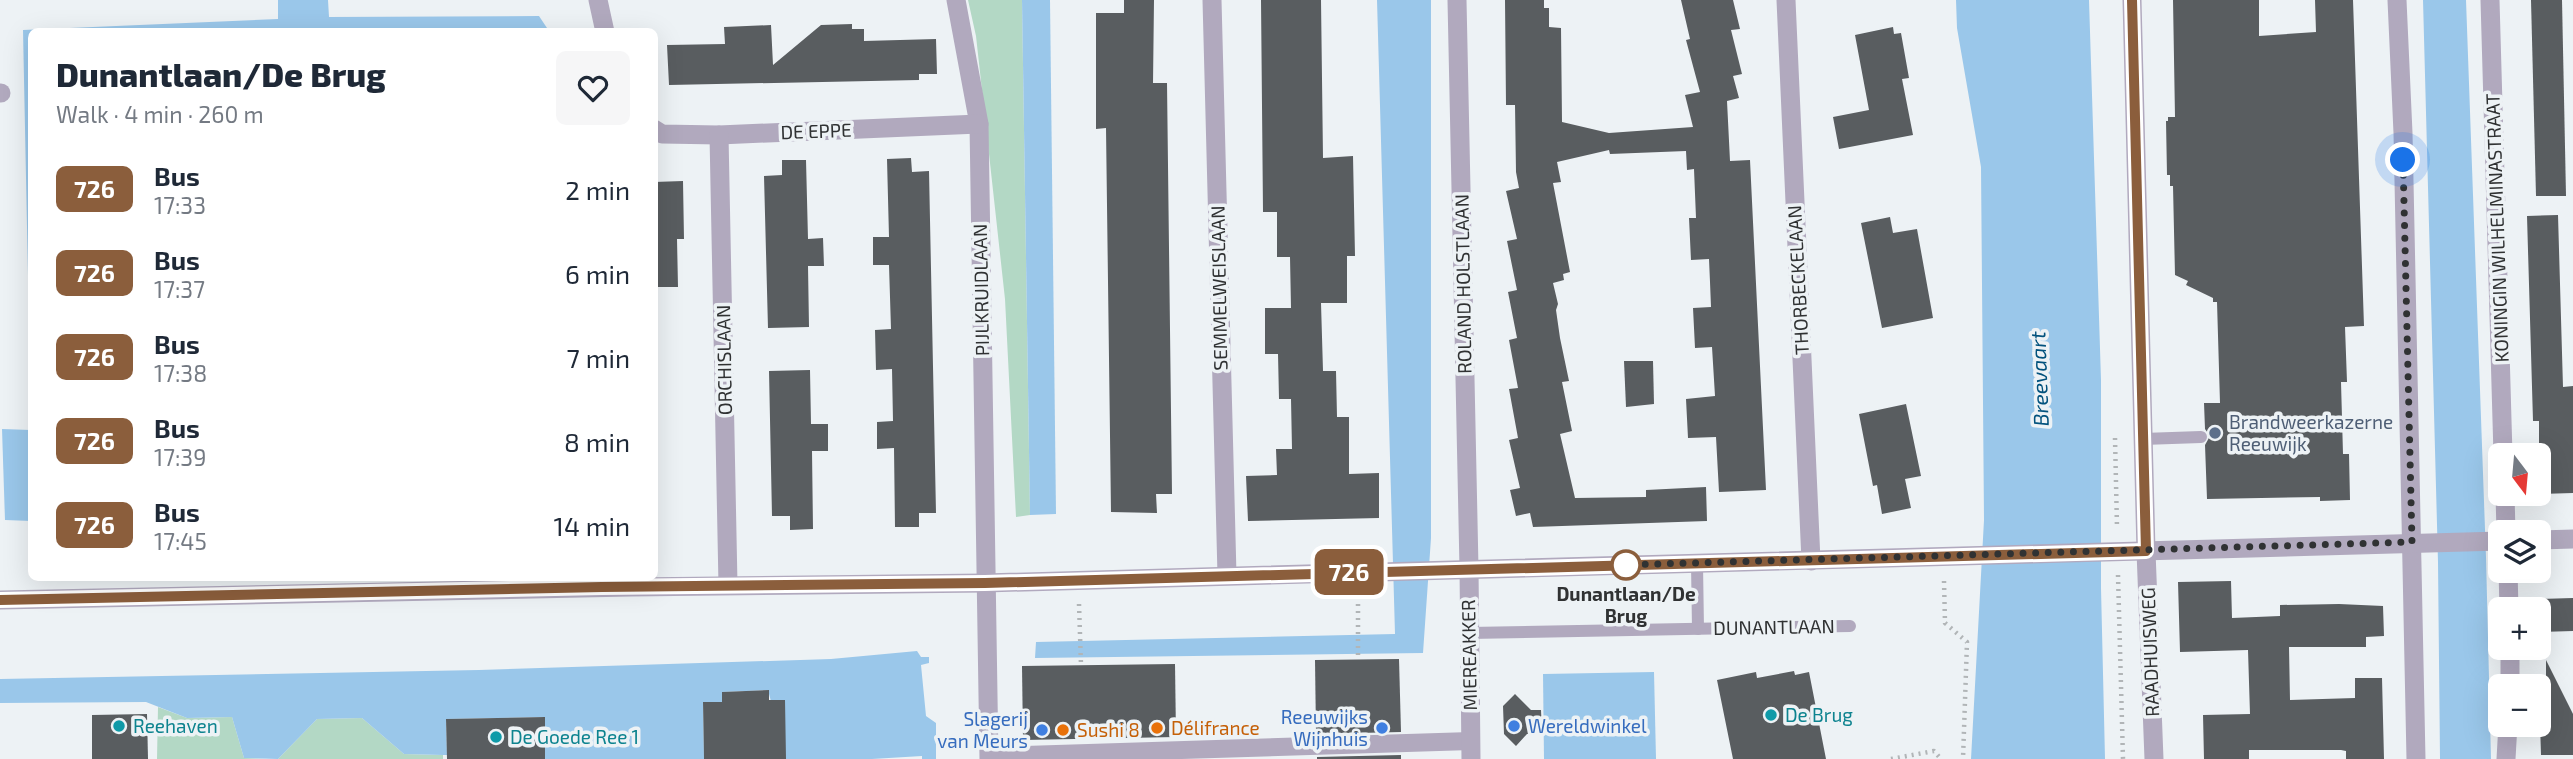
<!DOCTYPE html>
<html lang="en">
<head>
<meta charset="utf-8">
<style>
	body { margin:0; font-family:"Exo 2",sans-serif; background:#f6f6f7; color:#1f2937; height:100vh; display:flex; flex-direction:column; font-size:26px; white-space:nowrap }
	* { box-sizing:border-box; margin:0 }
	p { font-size:23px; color:#747a83 }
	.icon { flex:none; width:38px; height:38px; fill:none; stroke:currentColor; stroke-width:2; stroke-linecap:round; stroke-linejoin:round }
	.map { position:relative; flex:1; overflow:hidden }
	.side { position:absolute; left:28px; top:28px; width:630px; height:553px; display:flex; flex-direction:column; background:#fff; border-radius:10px; box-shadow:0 7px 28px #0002 }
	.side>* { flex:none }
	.badge { padding:0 14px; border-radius:10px; font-size:24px; line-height:46px }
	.needle { width:46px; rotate:164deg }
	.fabs { position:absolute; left:2488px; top:443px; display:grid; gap:14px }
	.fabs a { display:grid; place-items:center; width:63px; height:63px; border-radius:10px; background:#fff; box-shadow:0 7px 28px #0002; font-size:35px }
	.you { position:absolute; width:35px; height:35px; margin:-18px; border:5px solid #fff; border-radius:50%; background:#1a73e8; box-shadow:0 0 0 10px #1a73e833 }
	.map>.badge { position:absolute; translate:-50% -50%; box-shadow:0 0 0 4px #fff }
	.round { display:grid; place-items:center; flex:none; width:74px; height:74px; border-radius:10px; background:#f6f6f7 }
	.headline { display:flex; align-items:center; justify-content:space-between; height:119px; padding:0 28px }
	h1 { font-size:33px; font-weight:800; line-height:52px }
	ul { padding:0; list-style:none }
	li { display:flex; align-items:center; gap:21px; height:84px; padding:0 28px }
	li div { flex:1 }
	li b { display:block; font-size:26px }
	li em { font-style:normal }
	li .badge { min-width:77px; font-weight:700; text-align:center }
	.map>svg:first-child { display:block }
</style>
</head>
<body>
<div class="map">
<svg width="2573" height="759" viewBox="0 0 2573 759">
	<rect width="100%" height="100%" fill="#edf2f5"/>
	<g fill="#b3d8c5">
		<polygon points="968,0 1022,0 1030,515 1016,517 1005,299 976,36"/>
		<polygon points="158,707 187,718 232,717 244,758 266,759 157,759"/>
		<polygon points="362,718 404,754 443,755 443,759 278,759 317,719"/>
	</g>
	<g fill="#9ac7ea">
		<polygon points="278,0 328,0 329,17 539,16 549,31 32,32 31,423 23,30 278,19"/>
		<polygon points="1022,0 1050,0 1056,514 1030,515"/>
		<polygon points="1377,0 1431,0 1431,538 1423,653 1035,658 1036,642 1395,634"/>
		<polygon points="1956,0 2089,0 2101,380 2101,588 2105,759 1971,759 1984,520 1981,167 1957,28"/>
		<polygon points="2423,0 2466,0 2486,557 2491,759 2440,759 2438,562"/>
		<polygon points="2,429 31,430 31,521 5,520"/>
		<polygon points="917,651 921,657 929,657 929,663 921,665 926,716 936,723 936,759 922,759 922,756 872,759 786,759 768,690 722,692 722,702 703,702 704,759 545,759 544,717 446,719 447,755 443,755 404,754 362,718 317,719 278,759 244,758 232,717 187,718 146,702 0,703 0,679 479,670 831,659"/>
		<polygon points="1654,672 1656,759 1544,759 1543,674"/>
	</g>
	<g fill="#595d60">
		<polygon points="1124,0 1154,0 1153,83 1167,83 1172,494 1156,494 1157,513 1111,512 1106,128 1096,129 1096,13 1124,13"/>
		<polygon points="1261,0 1321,0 1323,158 1353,156 1355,256 1347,256 1347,303 1321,303 1323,371 1336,371 1337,417 1349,417 1349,474 1379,473 1379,518 1248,521 1246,476 1277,475 1276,449 1292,449 1291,399 1279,399 1278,354 1265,354 1265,308 1291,308 1290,257 1277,257 1277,212 1263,212"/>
		<polygon points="1505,0 1544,0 1544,8 1549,8 1549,27 1561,28 1562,122 1609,133 1693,127 1685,95 1700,92 1686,40 1690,39 1681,0 1733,0 1740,29 1731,30 1742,74 1733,76 1739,98 1727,101 1730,161 1750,160 1766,490 1719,492 1716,437 1688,438 1686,399 1715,396 1712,347 1695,348 1693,308 1711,307 1710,282 1709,259 1691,260 1689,218 1696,218 1694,169 1687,170 1686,151 1610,154 1609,150 1557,162 1561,182 1553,183 1570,272 1563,274 1564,280 1553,283 1558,304 1556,310 1560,338 1569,381 1562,382 1572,431 1560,434 1575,498 1646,497 1646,490 1706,487 1707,521 1533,527 1530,513 1516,516 1510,490 1520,488 1509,440 1518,438 1509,389 1518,388 1509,340 1517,338 1508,292 1517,290 1507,241 1517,239 1506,191 1519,188 1516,172 1515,105 1506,105"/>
		<polygon points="2173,0 2259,0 2259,36 2316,32 2315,0 2353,0 2364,326 2345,327 2347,382 2341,382 2343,454 2349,454 2350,500 2320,501 2320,497 2207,499 2205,445 2210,436 2205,429 2204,403 2220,403 2217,302 2213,302 2213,298 2186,285 2188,281 2175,275 2173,186 2170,186 2170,175 2167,175 2166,121 2168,121 2168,117 2175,117"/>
		<polygon points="2531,0 2562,0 2566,196 2536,196"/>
		<polygon points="852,24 852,29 864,29 864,41 936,39 937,74 919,74 919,80 669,85 667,45 725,44 724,27 771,25 773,65 821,25"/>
		<polygon points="1893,27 1894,34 1901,33 1909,78 1902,79 1913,135 1839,149 1833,117 1869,110 1855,35"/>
		<polygon points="911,158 912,172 929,171 936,513 919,513 919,527 895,527 894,448 877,449 877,422 893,421 892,369 876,370 875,330 891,329 889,265 873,265 873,237 889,237 887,159"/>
		<polygon points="782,160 806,160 808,239 823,238 824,266 808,266 809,327 768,328 764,176 782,175"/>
		<polygon points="683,181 684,239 677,239 678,287 654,287 654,182"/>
		<polygon points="2558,215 2563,387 2573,386 2573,493 2539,494 2539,421 2533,421 2527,216"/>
		<polygon points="1890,217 1893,233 1917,229 1933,318 1882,328 1861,223"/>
		<polygon points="1624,361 1653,361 1654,404 1626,407"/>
		<polygon points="810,370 811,424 828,424 828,451 812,451 813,529 790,530 790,516 772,516 769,371"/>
		<polygon points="1906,404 1921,476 1905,479 1911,508 1882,514 1877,485 1873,486 1859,414"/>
		<polygon points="2231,581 2232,618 2280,616 2280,605 2339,604 2383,606 2384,636 2366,637 2366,647 2289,647 2290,700 2355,698 2355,678 2382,678 2384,759 2346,759 2346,751 2341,750 2249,750 2249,759 2204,759 2203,715 2250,714 2248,650 2180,652 2178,582"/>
		<polygon points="2573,598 2573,631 2539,632 2539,599"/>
		<polygon points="1399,659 1401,732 1316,734 1315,660"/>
		<polygon points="2546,660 2573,714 2573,755 2541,755 2540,723 2546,722"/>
		<polygon points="1175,664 1176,737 1023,740 1022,666"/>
		<polygon points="1794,671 1795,675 1809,672 1826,759 1733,759 1717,680 1756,672 1757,678"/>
		<polygon points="769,690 769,700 785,700 786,759 704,759 703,702 722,702 722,692"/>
		<polygon points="1515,694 1531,710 1541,710 1542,733 1527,734 1516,746 1504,734 1503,706"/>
		<polygon points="147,714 148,759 92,759 92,715"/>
		<polygon points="545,717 545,759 447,759 446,719"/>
		<polygon points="1401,755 1401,759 1317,759 1317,757"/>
	</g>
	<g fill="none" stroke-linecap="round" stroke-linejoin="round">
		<g stroke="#b1b5b7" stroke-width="4.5" stroke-dasharray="2 5" stroke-linecap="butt">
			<polyline points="2115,438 2117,527"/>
			<polyline points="2118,575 2123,759"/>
			<polyline points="1944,581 1945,623 1967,642 1963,759"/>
			<polyline points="1358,597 1358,660"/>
			<polyline points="1079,604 1081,665"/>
			<polyline points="1891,759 1934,751 1941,759"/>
		</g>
		<g stroke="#b1a9be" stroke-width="12">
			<polyline points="2143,439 2201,437"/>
			<polyline points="1697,564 1698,629"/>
			<polyline points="1469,633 1850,626"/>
		</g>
		<polyline stroke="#b1a9be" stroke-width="18" points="989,756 1471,741"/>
		<g stroke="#b1a9be" stroke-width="19">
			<polyline points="598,0 605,32"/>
			<polyline points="956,0 979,124 989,759"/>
			<polyline points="1212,0 1227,575"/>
			<polyline points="1786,0 1811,561"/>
			<polyline points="2397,0 2403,133 2416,759"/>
			<polyline points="2490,0 2503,455"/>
			<polyline points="0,93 1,93"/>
			<polyline points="654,129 662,134 719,135 979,124"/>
			<polyline points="719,135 728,585"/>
			<polyline points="2505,494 2506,532"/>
			<polyline points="1469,568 1471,759"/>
			<polyline points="2508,570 2509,609"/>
			<polyline points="2510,686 2510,648"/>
			<polyline points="2506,759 2508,724"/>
		</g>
		<g stroke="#b1a9be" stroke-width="19">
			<polyline points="1457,0 1469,568"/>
			<polyline points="2132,0 2146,551 2154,759"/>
			<polyline points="2539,540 2573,539"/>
			<polyline points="0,600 630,587 985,583 2501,541"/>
		</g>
	</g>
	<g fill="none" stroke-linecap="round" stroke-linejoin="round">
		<defs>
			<polyline id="line" points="0,600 602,587 985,583 2146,551 2132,0"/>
		</defs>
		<use href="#line" stroke="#fff" stroke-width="16"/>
		<use href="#line" stroke="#8b5e3c" stroke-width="10"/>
		<polyline stroke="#303233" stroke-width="7" stroke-dasharray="0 12.6" points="1626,565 1623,565 2412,542 2403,160"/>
	</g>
	<circle fill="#5c6f8a" stroke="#edf2f5" stroke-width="2.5" cx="2215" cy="433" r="7"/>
	<circle fill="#fff" stroke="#8b5e3c" stroke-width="3.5" cx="1626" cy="565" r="14"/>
	<g fill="#0f9aa8" stroke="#edf2f5" stroke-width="2.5">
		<circle cx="1771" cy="715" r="7"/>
		<circle cx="119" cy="726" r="7"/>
		<circle cx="496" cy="737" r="7"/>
	</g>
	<g fill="#3f7fe0" stroke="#edf2f5" stroke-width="2.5">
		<circle cx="1514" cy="726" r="7"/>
		<circle cx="1382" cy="728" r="7"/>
		<circle cx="1042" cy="730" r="7"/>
	</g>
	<g fill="#e8710a" stroke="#edf2f5" stroke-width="2.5">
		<circle cx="1157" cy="728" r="7"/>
		<circle cx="1063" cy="730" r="7"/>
	</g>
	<g text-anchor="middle" stroke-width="7" stroke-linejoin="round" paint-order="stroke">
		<g font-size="19" fill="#303233" stroke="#edf2f5">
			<text transform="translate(816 131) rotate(-2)" y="7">DE EPPE</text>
			<text transform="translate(2497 228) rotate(-92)" y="7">KONINGIN WILHELMINASTRAAT</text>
			<text transform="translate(1798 280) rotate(-93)" y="7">THORBECKELAAN</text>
			<text transform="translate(1463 284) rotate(-91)" y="7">ROLAND HOLSTLAAN</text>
			<text transform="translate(1219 288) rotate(-91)" y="7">SEMMELWEISLAAN</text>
			<text transform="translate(981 290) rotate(-91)" y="7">PIJLKRUIDLAAN</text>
			<text transform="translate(724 360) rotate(-91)" y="7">ORCHISLAAN</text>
			<text transform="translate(1774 627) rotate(-1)" y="7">DUNANTLAAN</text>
			<text transform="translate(2150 652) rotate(-92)" y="7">RAADHUISWEG</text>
			<text transform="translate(1469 655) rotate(-91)" y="7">MIEREAKKER</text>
		</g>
		<g font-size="19" fill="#4e5e75" stroke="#edf2f5" text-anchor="start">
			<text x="2229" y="429">Brandweerkazerne<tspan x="2229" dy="22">Reeuwijk</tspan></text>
		</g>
		<g font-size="19" font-weight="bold" fill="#303233" stroke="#edf2f5">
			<text x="1626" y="601">Dunantlaan/De<tspan x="1626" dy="22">Brug</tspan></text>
		</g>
		<g font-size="19" fill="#0d838f" stroke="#edf2f5" text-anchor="start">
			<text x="1785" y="722">De Brug</text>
			<text x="133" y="733">Reehaven</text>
			<text x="510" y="744">De Goede Ree 1</text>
		</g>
		<g font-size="19" fill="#366cbe" stroke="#edf2f5" text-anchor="end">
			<text x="1368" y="724">Reeuwijks<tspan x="1368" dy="22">Wijnhuis</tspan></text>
			<text x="1028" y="726">Slagerij<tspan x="1028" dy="22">van Meurs</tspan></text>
			<text x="1528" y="733" text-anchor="start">Wereldwinkel</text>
		</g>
		<g font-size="19" fill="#c56008" stroke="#edf2f5" text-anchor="start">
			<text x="1171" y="735">Délifrance</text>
			<text x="1077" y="737">Sushi 8</text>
		</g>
		<g font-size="21" font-style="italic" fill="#02527d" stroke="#edf2f5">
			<text transform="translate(2040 379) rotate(-92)" y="7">Breevaart</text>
		</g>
	</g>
</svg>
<div class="fabs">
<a><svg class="needle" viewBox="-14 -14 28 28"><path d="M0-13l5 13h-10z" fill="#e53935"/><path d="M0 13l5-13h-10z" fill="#747a83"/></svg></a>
<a><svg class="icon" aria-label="layers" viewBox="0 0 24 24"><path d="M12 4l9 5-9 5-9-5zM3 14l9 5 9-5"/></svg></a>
<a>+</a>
<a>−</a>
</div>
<div class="you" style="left:2403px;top:160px"></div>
<b class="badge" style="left:1349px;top:572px;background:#8b5e3c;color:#fff">726</b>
<section class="side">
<div class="headline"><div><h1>Dunantlaan/De Brug</h1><p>Walk · 4 min · 260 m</p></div><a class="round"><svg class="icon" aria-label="heart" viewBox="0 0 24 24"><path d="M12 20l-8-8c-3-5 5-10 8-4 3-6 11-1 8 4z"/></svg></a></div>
<ul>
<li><span class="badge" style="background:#8b5e3c;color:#fff">726</span><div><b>Bus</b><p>17:33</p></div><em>2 min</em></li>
<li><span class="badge" style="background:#8b5e3c;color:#fff">726</span><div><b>Bus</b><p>17:37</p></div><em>6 min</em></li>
<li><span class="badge" style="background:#8b5e3c;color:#fff">726</span><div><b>Bus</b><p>17:38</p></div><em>7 min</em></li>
<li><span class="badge" style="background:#8b5e3c;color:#fff">726</span><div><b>Bus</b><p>17:39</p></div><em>8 min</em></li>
<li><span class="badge" style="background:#8b5e3c;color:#fff">726</span><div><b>Bus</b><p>17:45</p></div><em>14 min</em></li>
</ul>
</section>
</div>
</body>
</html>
